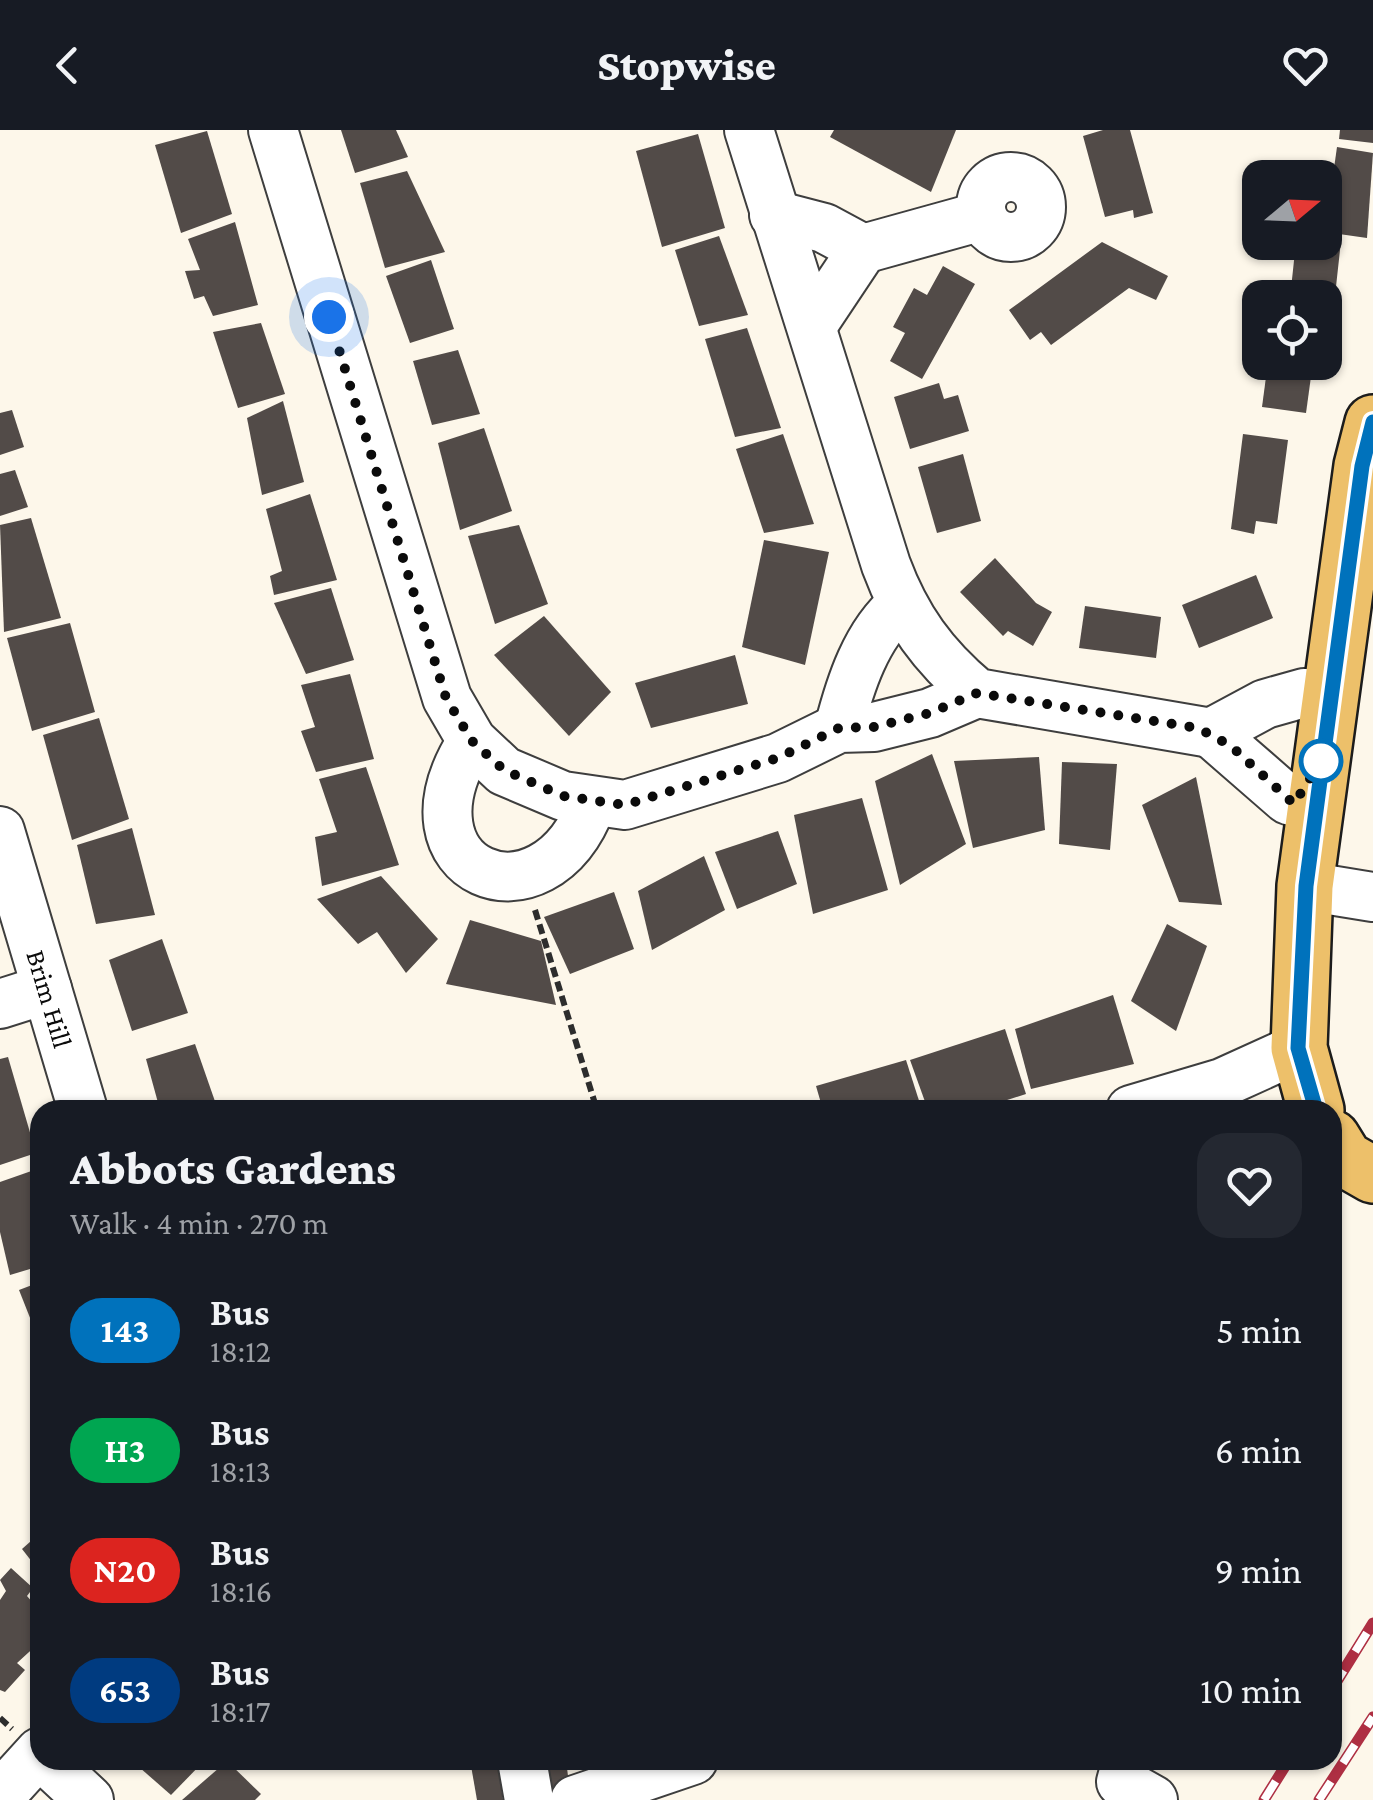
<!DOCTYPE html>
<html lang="en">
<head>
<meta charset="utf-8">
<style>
	body { margin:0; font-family:"Crimson Pro",serif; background:#242831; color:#f1f3f6; height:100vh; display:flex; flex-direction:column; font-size:38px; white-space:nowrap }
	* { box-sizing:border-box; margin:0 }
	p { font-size:32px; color:#9ea1a6 }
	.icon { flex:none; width:55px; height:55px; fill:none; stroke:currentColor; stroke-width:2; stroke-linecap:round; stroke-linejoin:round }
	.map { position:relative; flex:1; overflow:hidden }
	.side { position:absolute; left:30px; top:970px; width:1312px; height:670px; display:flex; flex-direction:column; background:#171b24; border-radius:30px; box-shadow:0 2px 8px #0004 }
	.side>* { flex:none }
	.badge { padding:0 20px; border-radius:32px; font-size:35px; line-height:65px }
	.needle { width:65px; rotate:71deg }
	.fabs { position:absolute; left:1242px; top:30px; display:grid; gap:20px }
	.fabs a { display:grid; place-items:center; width:100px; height:100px; border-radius:20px; background:#171b24; box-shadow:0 2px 8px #0004; font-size:50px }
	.you { position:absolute; width:50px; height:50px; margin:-25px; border:8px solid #fff; border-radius:50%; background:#1a73e8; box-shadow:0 0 0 15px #1a73e833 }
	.map>.badge { position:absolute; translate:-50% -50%; box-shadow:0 0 0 5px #fff }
	.round { display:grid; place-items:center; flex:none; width:105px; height:105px; border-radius:30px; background:#242831 }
	.overview { display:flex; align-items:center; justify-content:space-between; height:170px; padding:0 40px }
	h1 { font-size:48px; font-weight:800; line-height:75px }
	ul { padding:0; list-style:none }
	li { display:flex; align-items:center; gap:30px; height:120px; padding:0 40px }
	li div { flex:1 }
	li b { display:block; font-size:38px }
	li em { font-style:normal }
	li .badge { min-width:110px; font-weight:700; text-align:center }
	header { display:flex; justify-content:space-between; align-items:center; height:130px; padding:0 40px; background:#171b24; font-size:45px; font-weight:800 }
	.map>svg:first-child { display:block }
</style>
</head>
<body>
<header><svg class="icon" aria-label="back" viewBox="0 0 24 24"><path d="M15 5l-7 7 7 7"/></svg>Stopwise<svg class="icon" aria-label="heart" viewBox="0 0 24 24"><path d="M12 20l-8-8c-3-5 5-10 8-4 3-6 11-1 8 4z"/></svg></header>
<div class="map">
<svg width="1373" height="1670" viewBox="0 0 1373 1670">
	<rect width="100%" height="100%" fill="#fdf7ea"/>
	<g fill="#524b48">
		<polygon points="341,0 396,0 408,27 355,43"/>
		<polygon points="834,0 956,0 931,62 830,7"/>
		<polygon points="1103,0 1130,0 1153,83 1134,88 1133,80 1105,87 1083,6"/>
		<polygon points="1340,0 1373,0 1373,13 1339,9"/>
		<polygon points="207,1 232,84 181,103 155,15"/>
		<polygon points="698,4 725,98 662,117 636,21"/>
		<polygon points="1337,17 1373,23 1367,108 1325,102"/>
		<polygon points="407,41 445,122 385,138 360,53"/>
		<polygon points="235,92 258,175 213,186 204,166 194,169 185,141 200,140 188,109"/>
		<polygon points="719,106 748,185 699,196 675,120"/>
		<polygon points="1325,109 1341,111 1333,184 1325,183 1325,168 1290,168 1296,112"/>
		<polygon points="1102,112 1168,146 1156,170 1129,158 1051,215 1041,202 1030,210 1009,180"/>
		<polygon points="431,130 454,199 410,213 386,146"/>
		<polygon points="943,136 975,154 922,249 890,231 905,203 893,197 914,158 927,165"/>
		<polygon points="261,193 285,264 238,278 213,202"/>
		<polygon points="747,198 781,298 735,307 705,209"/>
		<polygon points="458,220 480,284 432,295 413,231"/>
		<polygon points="1268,232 1313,232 1306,283 1262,277"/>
		<polygon points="939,253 944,269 958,265 969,301 910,319 894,267"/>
		<polygon points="283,271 304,352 262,365 247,288"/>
		<polygon points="12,280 24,317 0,325 0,283"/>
		<polygon points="484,298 512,381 460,400 438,313"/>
		<polygon points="783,304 814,394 764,403 736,319"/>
		<polygon points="1243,304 1288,310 1277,394 1256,391 1254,404 1231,399"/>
		<polygon points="963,324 981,391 937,403 918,337"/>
		<polygon points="15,340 28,377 0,386 0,344"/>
		<polygon points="310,364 337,450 274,465 270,446 282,441 266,379"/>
		<polygon points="31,388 61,488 4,502 0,395"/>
		<polygon points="519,395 548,474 495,494 468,406"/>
		<polygon points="764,410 829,422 805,535 742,517"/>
		<polygon points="995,428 1036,473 1052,482 1033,516 1008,501 1003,506 960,462"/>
		<polygon points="1256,445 1273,488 1199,518 1182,475"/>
		<polygon points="331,458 354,530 306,544 274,473"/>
		<polygon points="1085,476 1161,487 1156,528 1079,518"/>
		<polygon points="544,486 611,562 569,606 494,525"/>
		<polygon points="70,493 95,582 32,601 7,508"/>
		<polygon points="735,525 748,574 651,598 635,553"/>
		<polygon points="350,544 374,629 316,642 301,601 315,597 301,555"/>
		<polygon points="99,588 129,689 72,710 43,605"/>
		<polygon points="932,624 966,714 900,755 875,651"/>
		<polygon points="1039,627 1045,700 973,718 954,631"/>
		<polygon points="1062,632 1117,634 1110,720 1059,714"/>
		<polygon points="366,637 399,735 322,756 315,707 337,702 319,649"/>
		<polygon points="1196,647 1222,775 1179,772 1142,675"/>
		<polygon points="862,668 888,760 813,784 794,685"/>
		<polygon points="132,698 155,785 96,794 77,715"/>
		<polygon points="778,701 797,754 737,779 715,722"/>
		<polygon points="704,726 725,780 652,820 638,761"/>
		<polygon points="381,746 438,809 406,843 377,802 358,814 317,769"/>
		<polygon points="614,762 634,819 570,844 544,787"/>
		<polygon points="470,790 541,811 556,875 446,854"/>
		<polygon points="1167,794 1207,816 1176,901 1131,871"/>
		<polygon points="162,809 188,883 132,901 109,830"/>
		<polygon points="1113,865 1134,934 1031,959 1015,899"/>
		<polygon points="1005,899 1026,964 976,980 928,980 910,930"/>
		<polygon points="195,914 218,980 160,980 146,929"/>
		<polygon points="8,927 36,1023 0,1035 0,929"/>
		<polygon points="906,930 922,980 823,980 816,956"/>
		<polygon points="40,1038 40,1136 10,1145 0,1102 0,1052"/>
		<polygon points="40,1152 40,1213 19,1160"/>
		<polygon points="40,1403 40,1442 22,1419"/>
		<polygon points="11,1438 33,1458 27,1466 40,1481 40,1512 17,1533 25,1540 5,1562 0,1560 0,1470 6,1461 0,1450"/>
		<polygon points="131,1630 205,1630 171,1665"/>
		<polygon points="470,1630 497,1630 503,1670 477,1670"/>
		<polygon points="538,1630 566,1630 569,1654 543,1658"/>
		<polygon points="227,1631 261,1664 255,1670 182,1670"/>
	</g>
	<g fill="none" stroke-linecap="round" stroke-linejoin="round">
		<defs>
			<g id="minor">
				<polyline points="273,0 447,568 472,611 504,641 563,666 625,675 778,628 839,598 874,597 930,583 977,563"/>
				<path d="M749 0 886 435C906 489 933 526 977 563L1211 603 1265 574 1304 563 1331 565"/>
				<circle cx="1011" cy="77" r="30"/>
				<polyline points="774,85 824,98 863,119 982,86"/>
				<polyline points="813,194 863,119"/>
				<path d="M839 598C850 555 866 504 901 475"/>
				<polyline points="1211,603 1288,670 1314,676"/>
				<path d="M472 611C388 742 543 806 592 673"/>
				<path id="s1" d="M0 701 83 980"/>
				<polyline points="1305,756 1373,767"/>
				<polyline points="0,874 47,859"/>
				<polyline points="1131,980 1222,953 1299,918"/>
				<polyline points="46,1630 89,1670"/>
				<polyline points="522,1630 529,1670"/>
				<polyline points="1127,1630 1121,1652 1153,1670"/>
				<polyline points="0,1666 40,1622"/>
				<polyline points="575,1670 693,1630"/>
			</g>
			<g id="major">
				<polyline points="1316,980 1299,918 1305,756 1362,336 1373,293"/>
				<polyline points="1332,1008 1345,1029 1373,1045"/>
			</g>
		</defs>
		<use href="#minor" stroke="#3e3e3e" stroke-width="52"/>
		<use href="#major" stroke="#1c1c1c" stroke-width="60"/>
		<g stroke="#2d2d2d" stroke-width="6" stroke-dasharray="10 5" stroke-linecap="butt">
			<polyline points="535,780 597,980"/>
			<polyline points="0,1588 12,1599"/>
		</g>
		<use href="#minor" stroke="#fff" stroke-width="48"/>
		<use href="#major" stroke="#edc06a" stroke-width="55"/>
		<defs>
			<g id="rail">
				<polyline points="1332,1559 1373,1493"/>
				<polyline points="1264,1670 1289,1630"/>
				<polyline points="1319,1670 1373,1587"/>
			</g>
		</defs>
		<use href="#rail" stroke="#ae2f43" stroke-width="11"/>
		<use href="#rail" stroke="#fff" stroke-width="8" stroke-dasharray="22" stroke-linecap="butt"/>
	</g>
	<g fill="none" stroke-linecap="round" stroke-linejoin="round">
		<defs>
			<polyline id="line" points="1316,980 1298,918 1306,756 1362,336 1373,292"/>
		</defs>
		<use href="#line" stroke="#fff" stroke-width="22"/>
		<use href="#line" stroke="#0072bc" stroke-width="15"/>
		<polyline stroke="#0b0b0b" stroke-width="10" stroke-dasharray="0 18" points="329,187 446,568 472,611 504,640 563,666 625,675 778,628 839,598 874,597 930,583 977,563 1198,598 1231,616 1294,674 1321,631"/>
	</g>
	<circle fill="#fff" stroke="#0072bc" stroke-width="5" cx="1321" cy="631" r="20"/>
	<g text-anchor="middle" stroke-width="10" stroke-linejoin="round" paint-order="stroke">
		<g font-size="28" fill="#0b0b0b" stroke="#fff">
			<text dy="10" stroke="none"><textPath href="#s1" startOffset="175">Brim Hill</textPath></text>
		</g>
	</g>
</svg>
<div class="fabs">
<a><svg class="needle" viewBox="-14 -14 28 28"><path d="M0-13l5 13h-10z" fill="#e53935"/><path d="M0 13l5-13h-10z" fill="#9ea1a6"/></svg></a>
<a><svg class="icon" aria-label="locate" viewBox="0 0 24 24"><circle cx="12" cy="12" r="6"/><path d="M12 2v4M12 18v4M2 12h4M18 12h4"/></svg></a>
</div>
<div class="you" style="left:329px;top:187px"></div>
<section class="side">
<div class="overview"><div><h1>Abbots Gardens</h1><p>Walk · 4 min · 270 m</p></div><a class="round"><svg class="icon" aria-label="heart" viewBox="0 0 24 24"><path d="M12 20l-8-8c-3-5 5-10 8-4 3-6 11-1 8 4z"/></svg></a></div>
<ul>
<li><span class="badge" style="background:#0072bc;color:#fff">143</span><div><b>Bus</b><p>18:12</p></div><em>5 min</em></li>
<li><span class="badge" style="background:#00a651;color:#fff">H3</span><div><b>Bus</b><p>18:13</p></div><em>6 min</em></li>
<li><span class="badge" style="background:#dc241f;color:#fff">N20</span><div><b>Bus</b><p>18:16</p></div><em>9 min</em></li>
<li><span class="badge" style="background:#003b80;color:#fff">653</span><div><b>Bus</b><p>18:17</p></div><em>10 min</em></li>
</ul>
</section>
</div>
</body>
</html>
